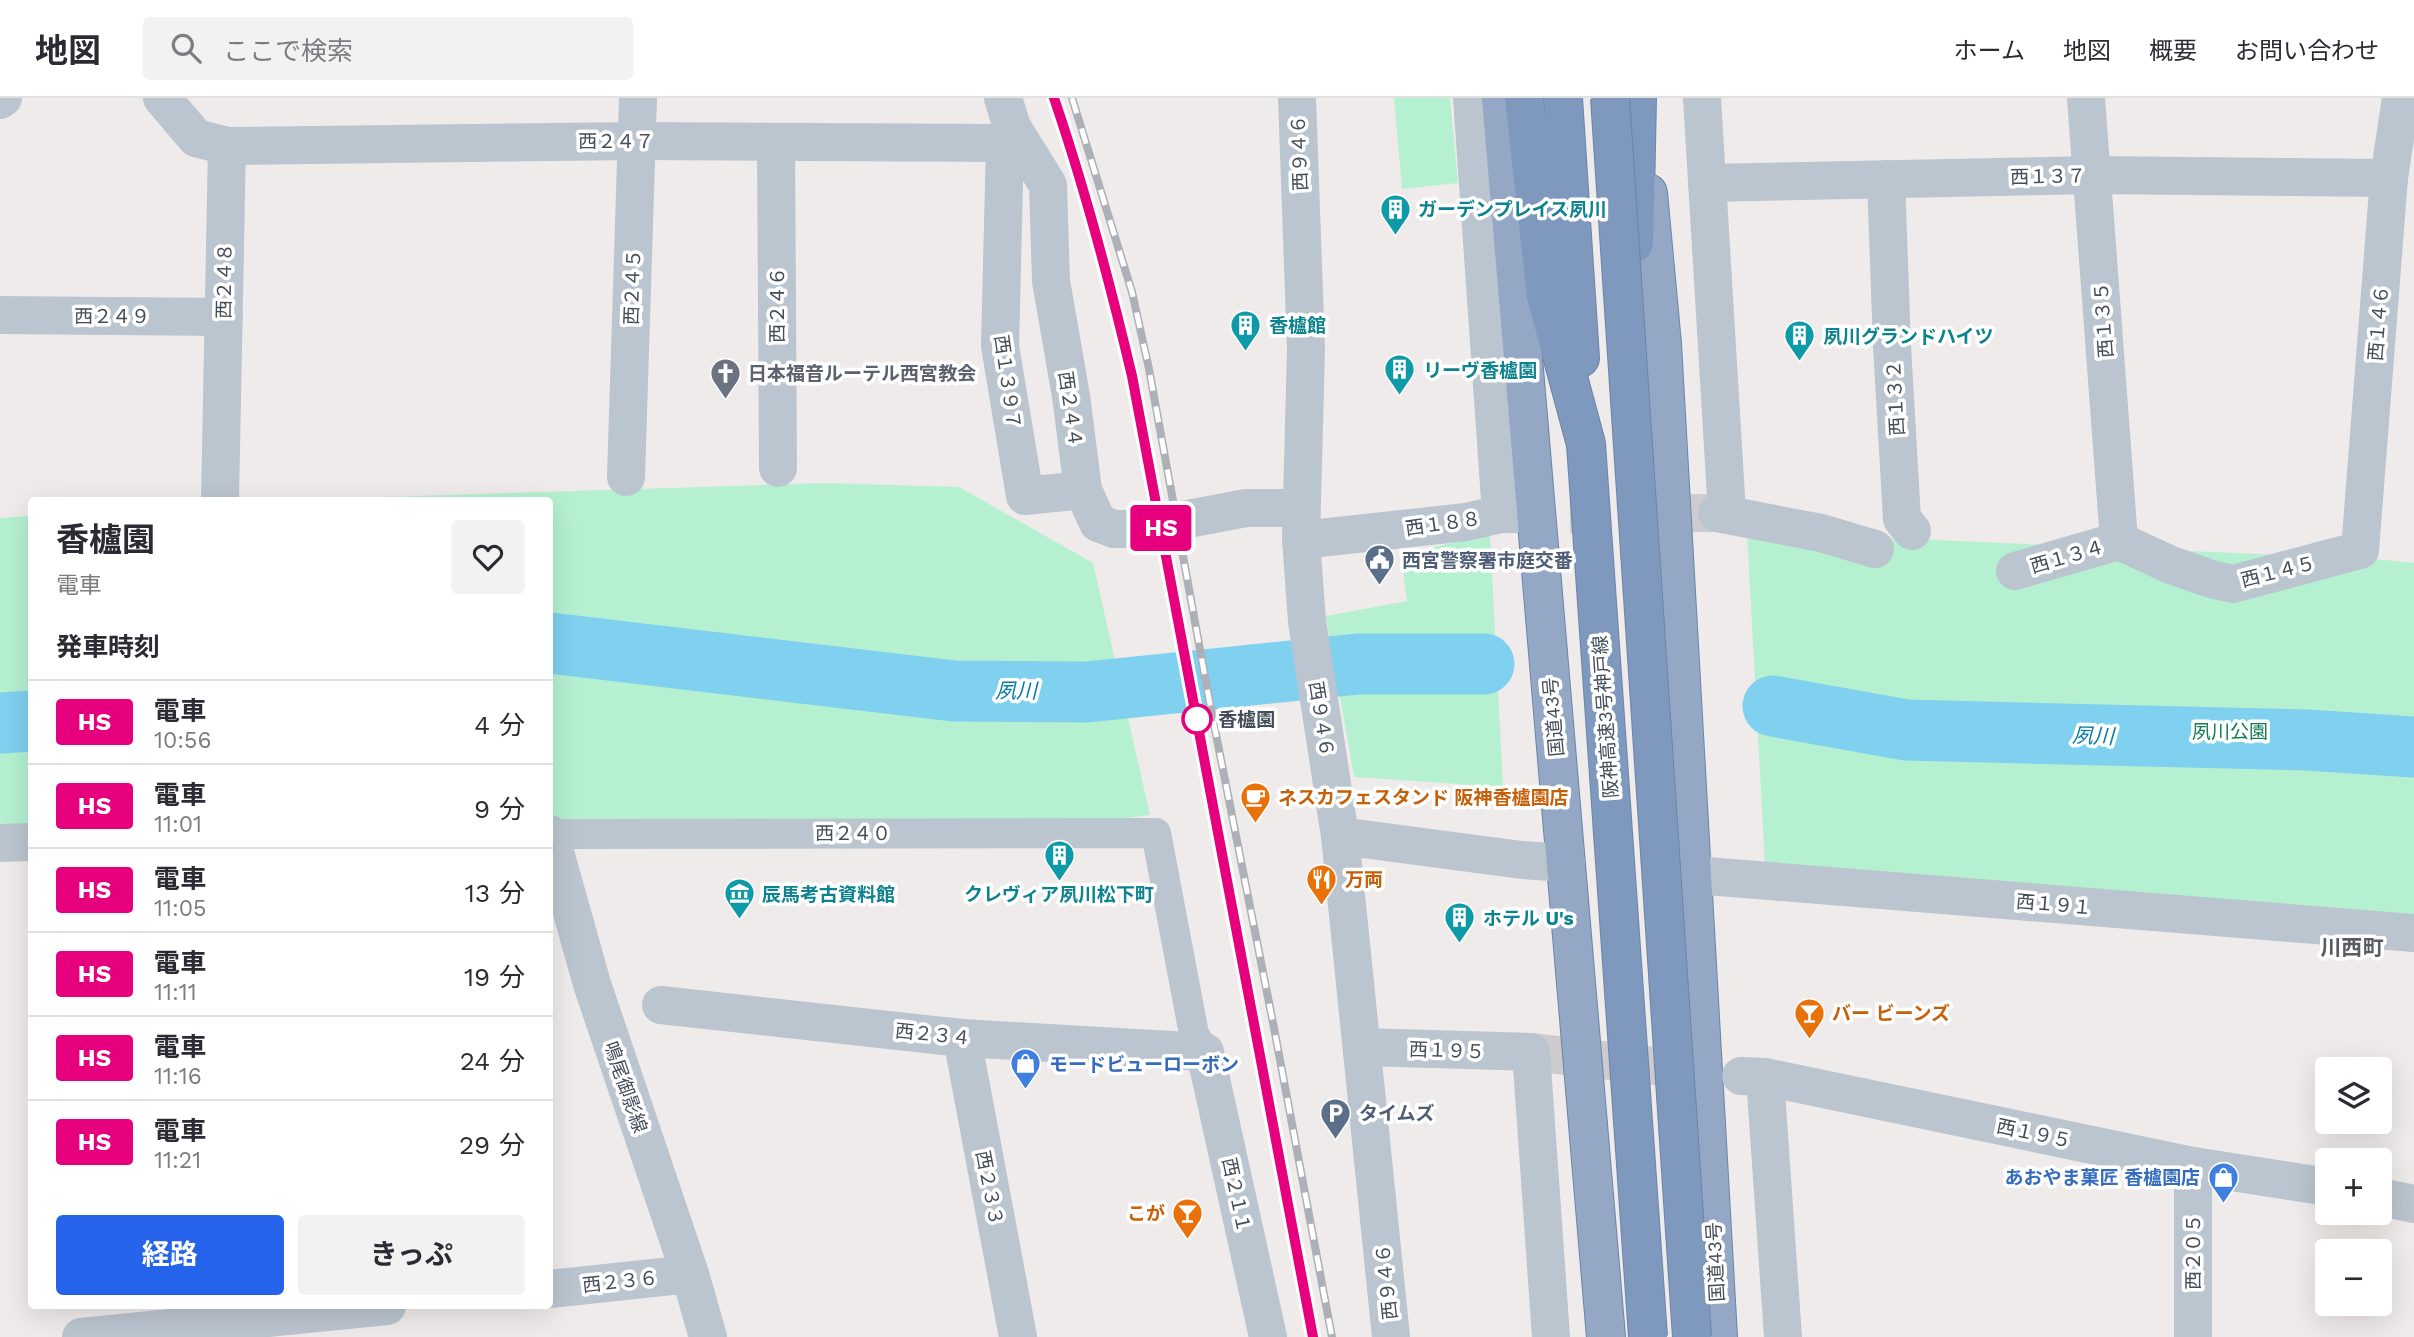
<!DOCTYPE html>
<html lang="ja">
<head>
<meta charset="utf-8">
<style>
	body { margin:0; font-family:"Work Sans","Noto Sans JP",sans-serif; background:#f2f2f3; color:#2b2b33; height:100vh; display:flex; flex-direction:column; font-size:26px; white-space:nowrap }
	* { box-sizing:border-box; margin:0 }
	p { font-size:23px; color:#7c7c81 }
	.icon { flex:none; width:38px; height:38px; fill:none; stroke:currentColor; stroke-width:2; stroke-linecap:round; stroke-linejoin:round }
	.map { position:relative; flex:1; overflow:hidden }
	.details { position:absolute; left:28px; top:399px; width:525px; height:812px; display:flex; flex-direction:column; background:#fff; border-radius:7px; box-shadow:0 7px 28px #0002 }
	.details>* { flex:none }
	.badge { padding:0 14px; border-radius:5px; font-size:24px; line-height:46px }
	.tools { position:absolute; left:2315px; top:959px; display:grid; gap:14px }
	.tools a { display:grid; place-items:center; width:77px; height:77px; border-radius:7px; background:#fff; box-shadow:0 7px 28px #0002; font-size:35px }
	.map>.badge { position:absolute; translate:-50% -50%; box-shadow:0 0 0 4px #fff }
	h2 { padding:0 28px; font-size:26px; line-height:63px }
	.round { display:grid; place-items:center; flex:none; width:74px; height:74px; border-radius:7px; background:#f2f2f3 }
	.headline { display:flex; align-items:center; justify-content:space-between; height:119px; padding:0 28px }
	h1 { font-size:33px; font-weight:700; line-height:52px }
	.button { display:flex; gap:14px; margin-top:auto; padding:14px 28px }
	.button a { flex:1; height:80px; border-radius:7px; background:#2563eb; color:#fff; font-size:28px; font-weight:700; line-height:80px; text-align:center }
	.button a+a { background:#f2f2f3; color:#2b2b33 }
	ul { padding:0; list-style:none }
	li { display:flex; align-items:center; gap:21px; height:84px; padding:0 28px; border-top:2px solid #e1e1e2 }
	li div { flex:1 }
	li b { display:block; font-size:26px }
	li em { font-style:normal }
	li .badge { min-width:77px; font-weight:700; text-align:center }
	header { display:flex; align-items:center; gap:42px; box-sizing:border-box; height:98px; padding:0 35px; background:#fff; border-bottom:2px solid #e1e1e2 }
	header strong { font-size:33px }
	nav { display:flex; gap:38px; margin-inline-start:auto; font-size:24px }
	.search { width:490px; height:63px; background:#f2f2f3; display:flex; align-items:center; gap:18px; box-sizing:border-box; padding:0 24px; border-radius:7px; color:#7c7c81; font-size:26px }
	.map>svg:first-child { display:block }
</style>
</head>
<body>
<header>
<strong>地図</strong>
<div class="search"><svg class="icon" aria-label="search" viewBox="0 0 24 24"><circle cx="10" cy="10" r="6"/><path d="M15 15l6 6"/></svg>ここで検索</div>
<nav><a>ホーム</a><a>地図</a><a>概要</a><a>お問い合わせ</a></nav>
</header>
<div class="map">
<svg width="2414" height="1239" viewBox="0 0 2414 1239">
	<rect width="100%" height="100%" fill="#efebeb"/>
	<g fill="#b5f0d1">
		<polygon points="1394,0 1450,0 1458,85 1402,91"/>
		<polygon points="824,385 959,389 1093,465 1150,717 1113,722 550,730 550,402 292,402"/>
		<polygon points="31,418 31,738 0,738 0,420"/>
		<polygon points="1747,434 2376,461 2414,465 2414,823 1851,784 1820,768 1765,768"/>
		<polygon points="1490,436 1503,689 1354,679 1326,518 1407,503 1401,457"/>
	</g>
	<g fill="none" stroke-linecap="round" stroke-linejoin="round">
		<g stroke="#80d0f0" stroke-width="61">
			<polyline points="550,545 954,593 1087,594 1358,566 1484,566"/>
			<polyline points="1773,608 1906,632 2307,642 2414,649"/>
			<polyline points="0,625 32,623"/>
		</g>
		<g stroke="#cdcbce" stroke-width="38" stroke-dasharray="38 19" stroke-linecap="butt">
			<polyline points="1513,416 1717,415"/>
			<polyline points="1531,954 1707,974"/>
		</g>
		<defs>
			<g id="trunk">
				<polyline points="1501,0 1606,1239"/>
				<polyline points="1648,95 1662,246 1718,1239"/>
			</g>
			<g id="motorway">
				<polyline points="1524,0 1546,198 1586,346"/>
				<polyline points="1563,0 1580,260"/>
				<polyline points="1634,145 1637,0"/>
			</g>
		</defs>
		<use href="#trunk" stroke="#6b84aa" stroke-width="40"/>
		<use href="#motorway" stroke="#6b84aa" stroke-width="40"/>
		<polyline stroke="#bbc5cf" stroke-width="30" points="550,736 1156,735 1194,936 1205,954"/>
		<g stroke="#bbc5cf" stroke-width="38">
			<polyline points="162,0 196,40 227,48 220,402"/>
			<polyline points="1003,0 1012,29 1048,87 1051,183 1071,298 1083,392 1098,425 1114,431 1135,431 1246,410 1301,410"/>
			<polyline points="1297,0 1306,251 1301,442 1307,523 1340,738 1391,1239"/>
			<polyline points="1472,0 1501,416 1513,416"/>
			<polyline points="1702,0 1727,415"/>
			<polyline points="2086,0 2119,443"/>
			<polyline points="0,2 3,0"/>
			<polyline points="1012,29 1005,45 1000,248 1025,398 1083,392"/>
			<polyline points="776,44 778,370"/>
			<polyline points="227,48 637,43 1005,45"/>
			<polyline points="1886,81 1892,248 1902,421 1912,433"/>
			<polyline points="1707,85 2093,77 2389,80"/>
			<polyline points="0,217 224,219"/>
			<polyline points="626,379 638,0"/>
			<polyline points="1717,415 1821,435 1875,451"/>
			<polyline points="2119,443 2171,467 2211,481 2233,486 2360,452 2389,80 2401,0"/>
			<polyline points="2015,473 2119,443"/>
			<polyline points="1340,738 1522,762 1566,765"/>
			<polyline points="0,745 32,744"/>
			<polyline points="1694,777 2414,835"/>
			<polyline points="661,907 962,940 1205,954 1268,1239"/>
			<polyline points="962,940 1018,1239"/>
			<polyline points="1363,949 1531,954 1551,1239"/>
			<polyline points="1741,978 1765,979 2193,1068 2328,1089"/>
			<polyline points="1765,979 1783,1239"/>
			<polyline points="2193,1068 2193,1239"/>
			<polyline points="2380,1099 2414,1106"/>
			<polyline points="550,1191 690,1176"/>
			<polyline points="81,1239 387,1208"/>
		</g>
		<g stroke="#bbc5cf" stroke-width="38">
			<polyline points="1301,442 1466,424 1501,416"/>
			<polyline points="550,736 592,886 690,1176 708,1239"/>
		</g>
		<use href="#trunk" stroke="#94a8c6" stroke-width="38"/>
		<use href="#motorway" stroke="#7f99be" stroke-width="38"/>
		<defs>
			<g id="rail">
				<path d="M1054 0C1085 91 1110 184 1131 278L1313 1239"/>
				<polyline points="1072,0 1132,194 1149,271 1209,601 1274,930 1332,1239"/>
			</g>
		</defs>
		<use href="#rail" stroke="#adb0b7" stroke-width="8"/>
		<use href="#rail" stroke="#fff" stroke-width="5" stroke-dasharray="16" stroke-linecap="butt"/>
		<defs>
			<g id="motorway-bridge">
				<polyline points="1610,0 1692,1239"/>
				<polyline points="1586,346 1648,1239"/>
			</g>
		</defs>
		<use href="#motorway-bridge" stroke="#6b84aa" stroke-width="40" stroke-linecap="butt"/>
		<use href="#motorway-bridge" stroke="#7f99be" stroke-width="38"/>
	</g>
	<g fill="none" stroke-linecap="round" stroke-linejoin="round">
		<defs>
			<path id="line" d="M1054 0C1085 91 1110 185 1132 278L1313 1239"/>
		</defs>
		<use href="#line" stroke="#fff" stroke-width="16"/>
		<use href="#line" stroke="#e6007e" stroke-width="10"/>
	</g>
	<defs>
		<symbol id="building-pin" viewBox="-11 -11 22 30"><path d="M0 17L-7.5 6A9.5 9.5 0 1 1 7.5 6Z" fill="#0f9aa8" stroke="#fff"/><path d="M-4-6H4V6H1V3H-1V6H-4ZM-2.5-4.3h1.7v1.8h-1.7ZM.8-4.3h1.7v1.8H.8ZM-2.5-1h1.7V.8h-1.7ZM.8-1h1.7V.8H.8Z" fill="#fff"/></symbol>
		<symbol id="church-pin" viewBox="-11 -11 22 30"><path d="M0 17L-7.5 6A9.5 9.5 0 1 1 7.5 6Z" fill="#6b7280" stroke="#fff"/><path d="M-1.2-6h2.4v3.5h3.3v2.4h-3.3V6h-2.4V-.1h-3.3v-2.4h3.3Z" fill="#fff"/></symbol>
		<symbol id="civic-pin" viewBox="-11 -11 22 30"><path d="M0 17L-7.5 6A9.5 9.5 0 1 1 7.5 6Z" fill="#5c6f8a" stroke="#fff"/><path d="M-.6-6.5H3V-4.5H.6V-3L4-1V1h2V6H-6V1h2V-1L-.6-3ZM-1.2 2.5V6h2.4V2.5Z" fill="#fff"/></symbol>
		<symbol id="cafe-pin" viewBox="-11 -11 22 30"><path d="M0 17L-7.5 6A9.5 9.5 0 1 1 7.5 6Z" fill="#e8710a" stroke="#fff"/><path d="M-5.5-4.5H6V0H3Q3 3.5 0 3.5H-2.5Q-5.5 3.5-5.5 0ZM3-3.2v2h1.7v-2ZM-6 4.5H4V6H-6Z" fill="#fff"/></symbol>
		<symbol id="restaurant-pin" viewBox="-11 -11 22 30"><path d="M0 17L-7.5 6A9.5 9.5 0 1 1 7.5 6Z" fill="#e8710a" stroke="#fff"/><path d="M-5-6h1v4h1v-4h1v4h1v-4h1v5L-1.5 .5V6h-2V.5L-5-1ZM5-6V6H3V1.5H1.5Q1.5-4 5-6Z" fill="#fff"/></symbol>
		<symbol id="museum-pin" viewBox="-11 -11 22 30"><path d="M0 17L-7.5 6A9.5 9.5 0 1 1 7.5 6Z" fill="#0f9aa8" stroke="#fff"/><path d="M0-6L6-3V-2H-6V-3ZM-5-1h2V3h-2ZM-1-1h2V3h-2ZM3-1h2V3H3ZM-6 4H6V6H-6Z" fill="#fff"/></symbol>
		<symbol id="bar-pin" viewBox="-11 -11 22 30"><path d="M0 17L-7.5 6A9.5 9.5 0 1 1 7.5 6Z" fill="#e8710a" stroke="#fff"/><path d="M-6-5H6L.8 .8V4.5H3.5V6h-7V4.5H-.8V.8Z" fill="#fff"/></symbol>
		<symbol id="shop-pin" viewBox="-11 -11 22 30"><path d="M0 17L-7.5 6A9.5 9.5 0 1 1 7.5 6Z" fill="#3f7fe0" stroke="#fff"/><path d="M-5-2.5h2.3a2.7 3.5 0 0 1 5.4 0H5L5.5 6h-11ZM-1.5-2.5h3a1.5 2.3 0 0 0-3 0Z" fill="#fff"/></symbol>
		<symbol id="parking-pin" viewBox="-11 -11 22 30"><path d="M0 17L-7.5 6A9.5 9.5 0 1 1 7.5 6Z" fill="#5c6f8a" stroke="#fff"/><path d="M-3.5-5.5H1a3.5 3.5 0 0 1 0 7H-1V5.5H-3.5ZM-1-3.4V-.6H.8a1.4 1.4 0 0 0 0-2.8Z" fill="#fff"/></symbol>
	</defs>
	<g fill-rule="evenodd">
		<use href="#building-pin" x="1378" y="94" width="35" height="47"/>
		<use href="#building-pin" x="1228" y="210" width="35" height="47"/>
		<use href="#building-pin" x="1782" y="220" width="35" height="47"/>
		<use href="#building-pin" x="1382" y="254" width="35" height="47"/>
		<use href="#church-pin" x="708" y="258" width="35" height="47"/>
		<use href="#civic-pin" x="1362" y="444" width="35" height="47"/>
		<use href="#cafe-pin" x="1238" y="682" width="35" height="47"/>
		<use href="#building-pin" x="1042" y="740" width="35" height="47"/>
		<use href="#restaurant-pin" x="1304" y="764" width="35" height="47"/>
		<use href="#museum-pin" x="722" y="778" width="35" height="47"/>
		<use href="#building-pin" x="1442" y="802" width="35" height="47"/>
		<use href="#bar-pin" x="1792" y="898" width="35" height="47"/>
		<use href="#shop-pin" x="1008" y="948" width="35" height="47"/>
		<use href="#parking-pin" x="1318" y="998" width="35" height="47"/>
		<use href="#shop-pin" x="2206" y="1062" width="35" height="47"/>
		<use href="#bar-pin" x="1170" y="1098" width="35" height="47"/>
	</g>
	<circle fill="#fff" stroke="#e6007e" stroke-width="3.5" cx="1197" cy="621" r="14"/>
	<g text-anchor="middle" stroke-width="7" stroke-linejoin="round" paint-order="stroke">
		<g font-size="19" fill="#434d5a" stroke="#fff">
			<text x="616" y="50">西２４７</text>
			<text transform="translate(1299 55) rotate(-92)" y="7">西９４６</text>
			<text transform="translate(2048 78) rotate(-1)" y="7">西１３７</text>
			<text transform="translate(224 183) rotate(-89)" y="7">西２４８</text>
			<text transform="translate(632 189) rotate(-88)" y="7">西２４５</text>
			<text transform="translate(777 207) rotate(-90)" y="7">西２４６</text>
			<text x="112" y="225">西２４９</text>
			<text transform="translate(2103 222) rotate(-94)" y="7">西１３５</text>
			<text transform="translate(2378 225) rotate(-85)" y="7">西１４６</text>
			<text transform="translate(1008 284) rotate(82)" y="7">西１３９７</text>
			<text transform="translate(1895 300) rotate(-93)" y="7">西１３２</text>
			<text transform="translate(1071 311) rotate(82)" y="7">西２４４</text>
			<text transform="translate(1443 425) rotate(-8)" y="7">西１８８</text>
			<text transform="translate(2067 458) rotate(-16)" y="7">西１３４</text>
			<text transform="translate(2278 473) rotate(-14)" y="7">西１４５</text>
			<text transform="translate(1553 619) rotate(-95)" y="7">国道43号</text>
			<text transform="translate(1605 619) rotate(-94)" y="7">阪神高速3号神戸線</text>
			<text transform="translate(1322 621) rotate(81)" y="7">西９４６</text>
			<text x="853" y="742">西２４０</text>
			<text transform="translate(2054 806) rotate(5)" y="7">西１９１</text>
			<text transform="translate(933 936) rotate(6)" y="7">西２３４</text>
			<text transform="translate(1447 952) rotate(2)" y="7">西１９５</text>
			<text transform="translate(626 989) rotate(71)" y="7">鳴尾御影線</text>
			<text transform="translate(2034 1035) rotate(12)" y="7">西１９５</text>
			<text transform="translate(990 1090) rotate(79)" y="7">西２３３</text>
			<text transform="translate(1237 1097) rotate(78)" y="7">西２１１</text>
			<text transform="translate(2193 1154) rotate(-90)" y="7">西２０５</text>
			<text transform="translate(1715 1164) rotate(-93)" y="7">国道43号</text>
			<text transform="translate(620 1183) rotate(-6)" y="7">西２３６</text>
			<text transform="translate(1386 1184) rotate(-96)" y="7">西９４６</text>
		</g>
		<g font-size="19" font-weight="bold" fill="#0d838f" stroke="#fff" text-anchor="start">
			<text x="1418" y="118">ガーデンプレイス夙川</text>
			<text x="1269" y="234">香櫨館</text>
			<text x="1823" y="245">夙川グランドハイツ</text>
			<text x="1423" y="279">リーヴ香櫨園</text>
			<text x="762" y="803">辰馬考古資料館</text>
			<text x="1059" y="803" text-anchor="middle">クレヴィア夙川松下町</text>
			<text x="1483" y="827">ホテル U's</text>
		</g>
		<g font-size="19" font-weight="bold" fill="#5b616d" stroke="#fff" text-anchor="start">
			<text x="748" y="282">日本福音ルーテル西宮教会</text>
		</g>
		<g font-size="19" font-weight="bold" fill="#4e5e75" stroke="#fff" text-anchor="start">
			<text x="1402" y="469">西宮警察署市庭交番</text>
			<text x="1359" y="1022">タイムズ</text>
		</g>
		<g font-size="19" font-weight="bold" fill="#434d5a" stroke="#fff" text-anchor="start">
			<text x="1218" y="628">香櫨園</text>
		</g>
		<g font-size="19" fill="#117d50" stroke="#fff">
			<text x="2230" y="640">夙川公園</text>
		</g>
		<g font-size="19" font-weight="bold" fill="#c56008" stroke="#fff" text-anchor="start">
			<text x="1278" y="706">ネスカフェスタンド 阪神香櫨園店</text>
			<text x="1345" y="788">万両</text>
			<text x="1832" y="922">バー ビーンズ</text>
			<text x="1165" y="1122" text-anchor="end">こが</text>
		</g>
		<g font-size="19" font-weight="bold" fill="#366cbe" stroke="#fff" text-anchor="start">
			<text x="1049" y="973">モードビューローボン</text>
			<text x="2200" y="1086" text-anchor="end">あおやま菓匠 香櫨園店</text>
		</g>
		<g font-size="21" font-style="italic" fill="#047bab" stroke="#fff">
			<text x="1016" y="600">夙川</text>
			<text transform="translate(2093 638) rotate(2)" y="7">夙川</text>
		</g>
		<g font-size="21" font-weight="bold" fill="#585b61" stroke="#fff">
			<text x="2352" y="857">川西町</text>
		</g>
	</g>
</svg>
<div class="tools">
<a><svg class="icon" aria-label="layers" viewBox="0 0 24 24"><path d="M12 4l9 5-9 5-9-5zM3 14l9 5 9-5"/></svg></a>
<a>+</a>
<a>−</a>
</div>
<b class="badge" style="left:1161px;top:430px;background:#e6007e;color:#fff">HS</b>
<section class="details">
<div class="headline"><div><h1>香櫨園</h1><p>電車</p></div><a class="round"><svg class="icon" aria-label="heart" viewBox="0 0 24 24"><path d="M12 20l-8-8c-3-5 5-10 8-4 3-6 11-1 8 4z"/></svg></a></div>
<h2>発車時刻</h2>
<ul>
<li><span class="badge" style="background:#e6007e;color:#fff">HS</span><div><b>電車</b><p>10:56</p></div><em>4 分</em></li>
<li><span class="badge" style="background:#e6007e;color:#fff">HS</span><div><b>電車</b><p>11:01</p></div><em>9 分</em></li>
<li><span class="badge" style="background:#e6007e;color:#fff">HS</span><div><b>電車</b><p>11:05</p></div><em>13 分</em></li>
<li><span class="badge" style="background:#e6007e;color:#fff">HS</span><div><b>電車</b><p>11:11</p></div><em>19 分</em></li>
<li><span class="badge" style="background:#e6007e;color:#fff">HS</span><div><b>電車</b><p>11:16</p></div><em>24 分</em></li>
<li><span class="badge" style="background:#e6007e;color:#fff">HS</span><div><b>電車</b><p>11:21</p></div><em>29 分</em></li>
</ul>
<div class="button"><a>経路</a><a>きっぷ</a></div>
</section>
</div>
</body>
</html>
